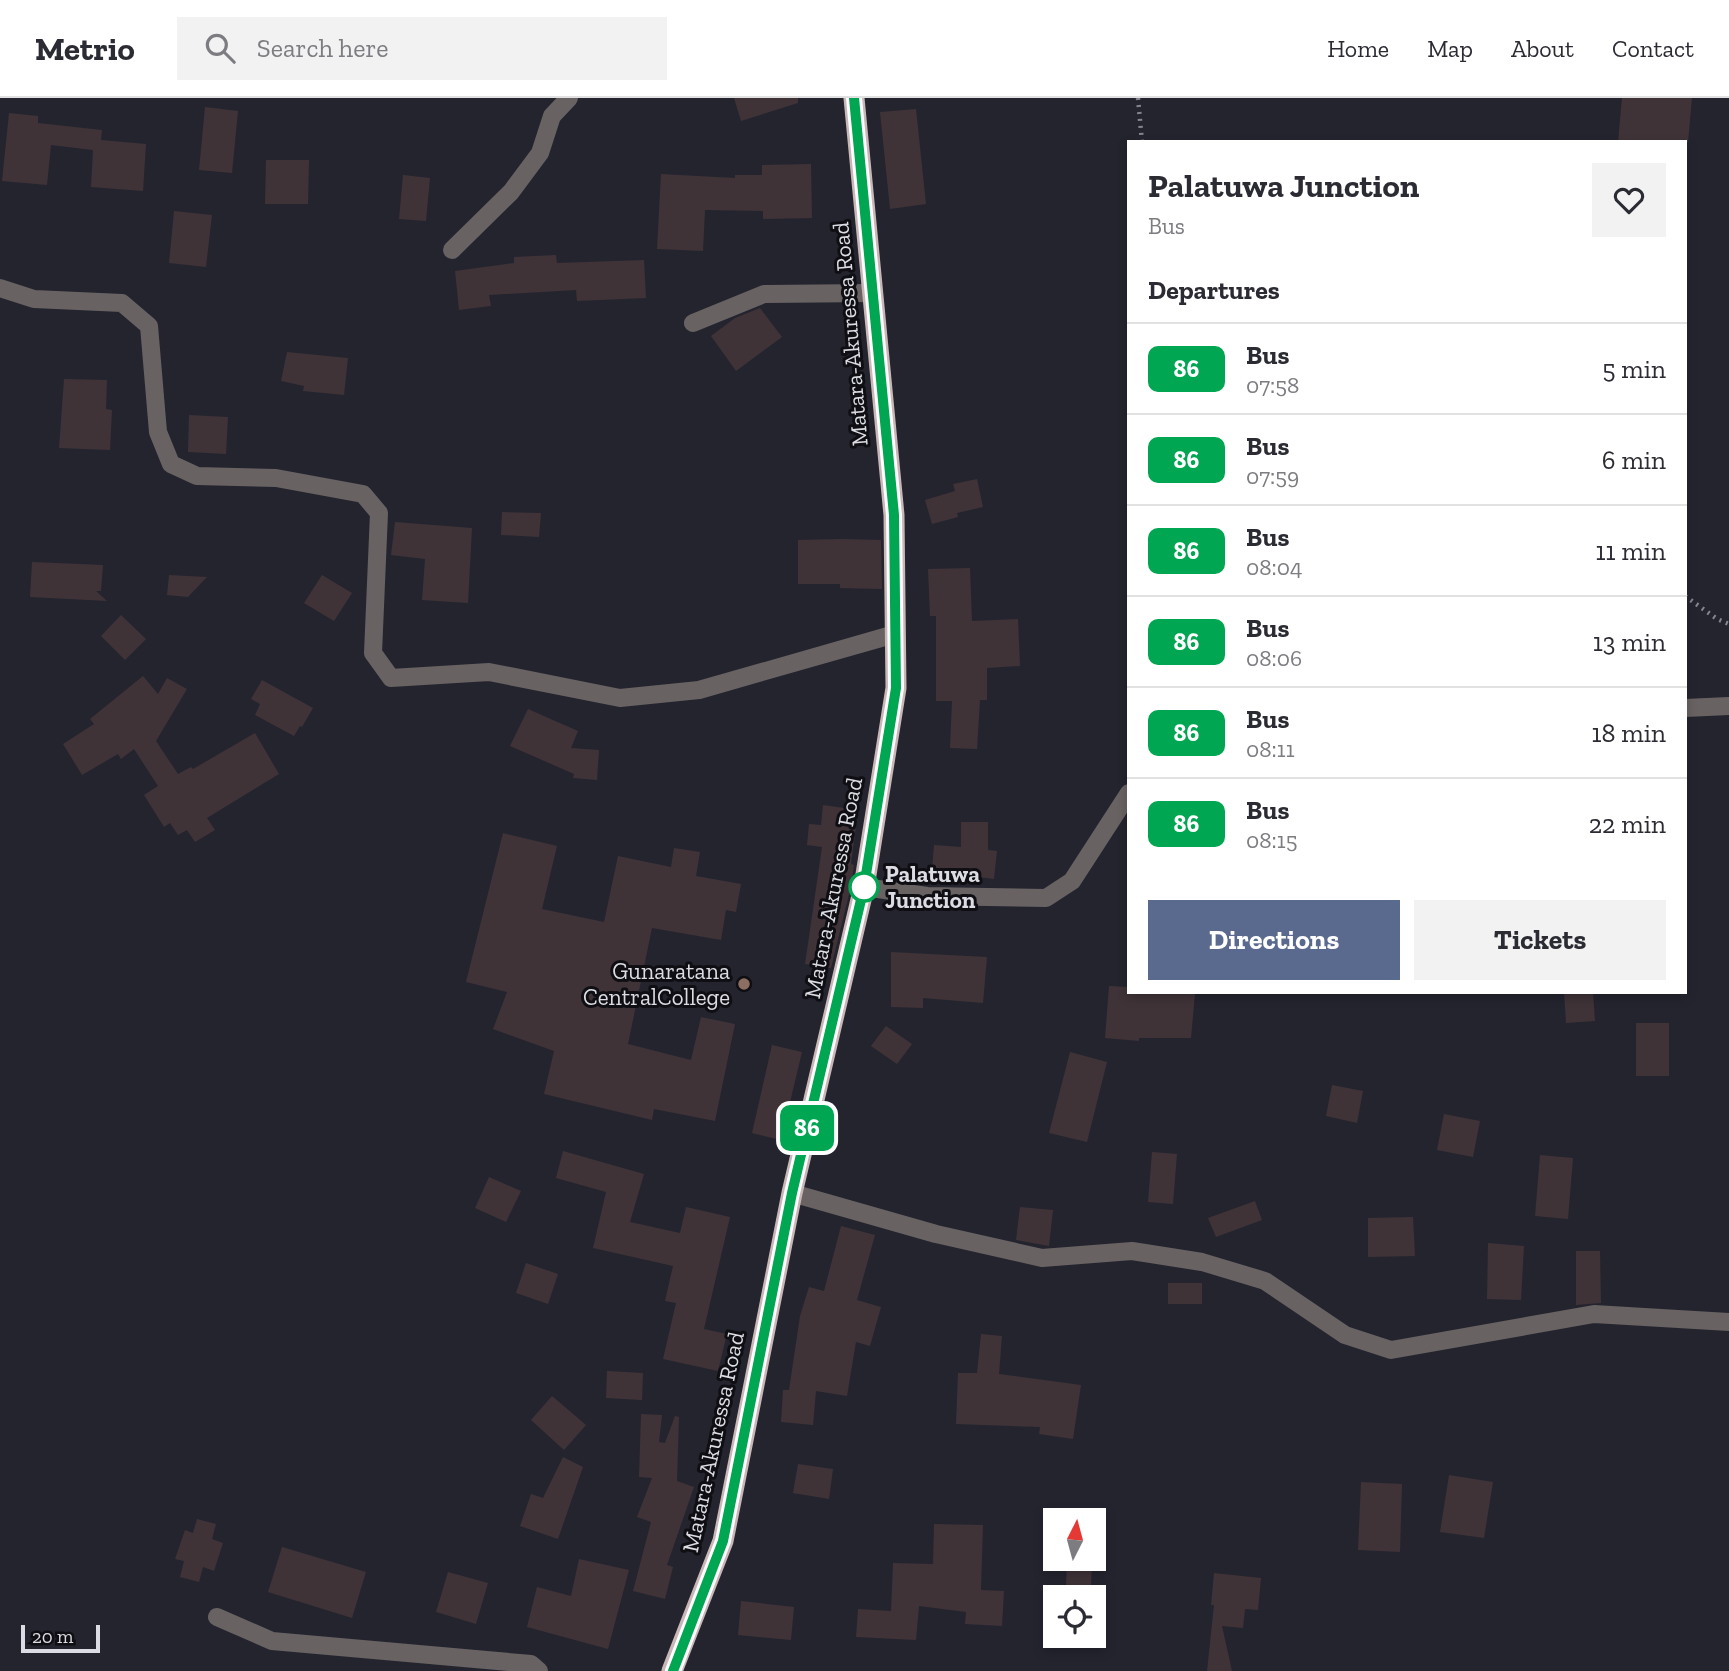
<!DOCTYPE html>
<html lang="en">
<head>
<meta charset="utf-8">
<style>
	body { margin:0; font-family:"Zilla Slab",serif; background:#f2f2f3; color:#2b2b33; height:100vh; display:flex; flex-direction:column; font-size:26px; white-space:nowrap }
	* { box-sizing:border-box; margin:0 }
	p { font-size:23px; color:#7c7c81 }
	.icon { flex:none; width:38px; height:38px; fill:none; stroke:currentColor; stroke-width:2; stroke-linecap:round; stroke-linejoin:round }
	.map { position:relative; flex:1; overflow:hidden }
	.panel { position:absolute; left:1127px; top:42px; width:560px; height:854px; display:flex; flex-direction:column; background:#fff; border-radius:0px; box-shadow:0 4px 10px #0003 }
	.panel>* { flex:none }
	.badge { padding:0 14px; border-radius:10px; font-size:24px; line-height:46px }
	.needle { width:46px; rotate:6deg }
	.controls { position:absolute; left:1043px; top:1410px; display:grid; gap:14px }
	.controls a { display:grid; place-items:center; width:63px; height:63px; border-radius:0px; background:#fff; box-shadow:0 4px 10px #0003; font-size:35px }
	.scale { position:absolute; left:21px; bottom:18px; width:79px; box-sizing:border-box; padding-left:7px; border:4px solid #dcdce4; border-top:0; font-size:19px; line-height:24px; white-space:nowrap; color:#dcdce4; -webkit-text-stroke:5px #0e0e13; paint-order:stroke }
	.map>.badge { position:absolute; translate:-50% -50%; box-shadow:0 0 0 4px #fff }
	h2 { padding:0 21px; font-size:26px; line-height:63px }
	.round { display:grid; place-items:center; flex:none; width:74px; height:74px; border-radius:0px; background:#f2f2f3 }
	.overview { display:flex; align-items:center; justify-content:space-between; height:119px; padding:0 21px }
	h1 { font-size:33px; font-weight:800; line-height:52px }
	.cta { display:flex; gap:14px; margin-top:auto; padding:14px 21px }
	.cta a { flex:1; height:80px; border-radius:0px; background:#5a6a8e; color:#fff; font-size:28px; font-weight:800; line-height:80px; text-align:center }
	.cta a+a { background:#f2f2f3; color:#2b2b33 }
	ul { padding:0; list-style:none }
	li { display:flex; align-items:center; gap:21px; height:91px; padding:0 21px; border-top:2px solid #e1e1e2 }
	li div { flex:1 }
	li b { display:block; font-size:26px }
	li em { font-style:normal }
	li .badge { min-width:77px; font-weight:700; text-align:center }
	header { display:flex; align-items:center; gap:42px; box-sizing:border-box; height:98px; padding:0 35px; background:#fff; border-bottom:2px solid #e1e1e2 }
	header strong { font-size:33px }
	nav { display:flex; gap:38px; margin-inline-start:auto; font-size:24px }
	.search { width:490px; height:63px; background:#f2f2f3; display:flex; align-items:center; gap:18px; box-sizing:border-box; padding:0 24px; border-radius:0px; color:#7c7c81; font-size:26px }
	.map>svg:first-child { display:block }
</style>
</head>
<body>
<header>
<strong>Metrio</strong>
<div class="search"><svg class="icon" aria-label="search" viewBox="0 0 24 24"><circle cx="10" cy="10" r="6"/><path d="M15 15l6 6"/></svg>Search here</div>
<nav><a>Home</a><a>Map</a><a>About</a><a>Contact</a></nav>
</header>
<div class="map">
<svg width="1729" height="1573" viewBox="0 0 1729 1573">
	<rect width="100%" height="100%" fill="#24242f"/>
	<g fill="#3f3338">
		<polygon points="734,0 798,0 798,5 741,23"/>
		<polygon points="1622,0 1692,0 1688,44 1618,44"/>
		<polygon points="205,9 238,13 232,75 199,72"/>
		<polygon points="916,11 926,106 890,111 880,14"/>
		<polygon points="9,15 38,18 38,25 102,32 101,42 146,46 143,93 91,89 93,52 51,47 47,87 2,83"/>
		<polygon points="266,62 309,62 308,106 265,106"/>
		<polygon points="811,66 812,120 763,121 763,113 705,112 703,153 657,151 661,76 735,80 735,77 762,77 762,67"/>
		<polygon points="403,77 430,80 426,123 399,121"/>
		<polygon points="174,113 212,117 206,169 169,165"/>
		<polygon points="556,157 557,165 644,162 646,200 577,203 576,192 489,197 491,208 459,212 455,173 514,165 514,159"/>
		<polygon points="760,210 782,239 736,273 711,238 735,220"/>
		<polygon points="287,254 348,260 344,297 303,293 304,288 281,283"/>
		<polygon points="64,281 107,282 106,311 112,312 110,352 59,350"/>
		<polygon points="189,317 228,319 226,356 188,354"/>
		<polygon points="977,381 983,409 957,415 958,419 932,426 925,402 955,393 953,386"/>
		<polygon points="502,414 541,415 539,439 501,437"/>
		<polygon points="395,424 472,430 468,505 422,502 425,461 391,457"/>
		<polygon points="842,441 881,442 882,491 840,490 840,486 798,486 798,442"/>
		<polygon points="32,464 103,467 101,493 96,493 107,503 30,499"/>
		<polygon points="970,470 972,523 1018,521 1020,568 987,570 987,602 980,602 977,651 950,650 952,603 936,603 936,518 930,518 928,471"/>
		<polygon points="169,477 207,479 188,499 167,497"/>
		<polygon points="322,477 352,495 334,523 304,505"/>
		<polygon points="121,517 146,541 125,562 101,538"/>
		<polygon points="143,578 158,596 167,580 187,591 156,643 178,676 191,669 193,671 255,635 279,676 207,720 215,732 195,744 187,732 178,737 170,725 164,729 144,697 158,688 134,651 121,661 118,656 82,677 63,646 94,626 90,621"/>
		<polygon points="262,582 313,610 302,629 300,628 294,638 255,617 260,606 251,601"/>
		<polygon points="528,611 578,633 571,650 599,652 597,682 573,680 574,676 510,648"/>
		<polygon points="823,707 858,712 851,766 854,767 851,788 831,870 805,866 822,749 807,747 809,726 821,727"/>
		<polygon points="961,724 988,724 988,752 997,753 994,781 963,777 962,786 931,784 934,747 961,749"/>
		<polygon points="503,735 557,748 542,811 604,824 618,758 671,769 674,750 700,754 696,778 741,786 736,814 726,812 721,842 652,830 628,946 691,962 701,919 735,926 715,1023 654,1011 652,1022 544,996 554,953 493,931 507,894 466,884"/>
		<polygon points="891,854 987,859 983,905 923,900 923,910 891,909"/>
		<polygon points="1109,888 1129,889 1129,894 1195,896 1191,940 1139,940 1139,943 1105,940"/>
		<polygon points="1564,894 1593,894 1595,923 1566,925"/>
		<rect x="1636" y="925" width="33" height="53"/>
		<polygon points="886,928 912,946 897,966 871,948"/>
		<polygon points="772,947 802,954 781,1042 752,1035"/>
		<polygon points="1070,954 1107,964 1087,1044 1049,1035"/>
		<polygon points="1332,987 1363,993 1357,1025 1326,1018"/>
		<polygon points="1444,1016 1480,1023 1473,1059 1437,1052"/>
		<polygon points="563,1053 644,1076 630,1124 680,1135 686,1109 730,1119 704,1231 727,1236 718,1273 663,1261 676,1205 665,1203 673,1168 593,1150 606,1094 556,1080"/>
		<polygon points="1152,1054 1177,1056 1173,1106 1148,1104"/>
		<polygon points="1540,1057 1573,1060 1568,1121 1535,1118"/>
		<polygon points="489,1079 521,1093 506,1124 475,1110"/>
		<polygon points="1255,1103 1262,1122 1216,1139 1208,1120"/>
		<polygon points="1020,1109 1053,1112 1049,1148 1016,1142"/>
		<polygon points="1413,1119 1415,1158 1368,1159 1368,1120"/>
		<polygon points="841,1128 875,1137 857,1202 881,1209 870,1248 856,1244 847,1298 816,1293 813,1327 781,1324 783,1292 789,1292 800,1218 809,1189 824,1193"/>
		<polygon points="1488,1145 1524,1148 1521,1202 1487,1201"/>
		<polygon points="1576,1153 1600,1153 1601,1205 1576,1207"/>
		<polygon points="526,1165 558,1176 548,1206 516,1195"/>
		<rect x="1168" y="1185" width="34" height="21"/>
		<polygon points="981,1236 1002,1238 999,1276 1081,1287 1073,1341 1039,1336 1040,1329 956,1326 958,1275 977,1275"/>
		<polygon points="607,1273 643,1275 642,1302 606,1300"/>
		<polygon points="552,1298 586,1327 564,1352 531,1322"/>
		<polygon points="641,1316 662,1317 659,1344 665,1345 675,1318 679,1319 677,1383 694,1389 667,1467 673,1469 665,1501 633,1493 651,1424 637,1419 652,1380 639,1379"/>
		<polygon points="563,1359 583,1369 558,1441 520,1428 531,1396 543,1400"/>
		<polygon points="798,1366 833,1371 829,1401 793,1395"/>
		<polygon points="1449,1377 1493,1384 1484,1440 1440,1434"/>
		<polygon points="1361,1384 1402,1386 1400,1454 1358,1452"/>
		<polygon points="197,1421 216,1426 212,1441 223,1445 214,1473 203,1469 199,1484 180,1479 184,1463 175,1461 185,1432 193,1435"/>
		<polygon points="934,1426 983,1427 981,1492 1004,1493 1002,1528 965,1526 966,1514 919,1508 916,1542 856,1539 858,1511 891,1513 893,1465 933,1466"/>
		<polygon points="282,1449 366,1474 352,1520 268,1494"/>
		<polygon points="579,1461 629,1472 608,1551 527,1529 537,1489 571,1498"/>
		<polygon points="1067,1462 1092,1463 1091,1490 1066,1489"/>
		<polygon points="448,1474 488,1485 476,1526 436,1514"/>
		<polygon points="1214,1475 1261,1480 1258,1512 1245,1511 1243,1530 1222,1528 1232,1573 1207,1573 1214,1507 1211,1507"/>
		<polygon points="741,1503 794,1509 791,1542 738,1537"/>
	</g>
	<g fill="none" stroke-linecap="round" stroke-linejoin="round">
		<g stroke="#85858f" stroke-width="4.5" stroke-dasharray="2 5" stroke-linecap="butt">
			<polyline points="1138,0 1142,44"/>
			<polyline points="1685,498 1717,521 1729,526"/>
		</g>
		<g stroke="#696263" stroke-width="18">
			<polyline points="452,152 511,94 540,55 552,18 569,0"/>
			<polyline points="0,190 34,201 122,205 149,228 158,334 171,366 197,378 276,380 363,396 379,415 373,555 391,580 489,574 620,600 699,592 895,536"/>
			<polyline points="693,225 764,196 873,195"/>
			<polyline points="1685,610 1729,608"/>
			<polyline points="864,789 927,798 1046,800 1072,783 1129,695"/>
			<polyline points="792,1095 936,1136 1042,1160 1132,1153 1202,1164 1265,1183 1345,1237 1391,1252 1594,1216 1729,1224"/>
			<polyline points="217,1519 272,1543 531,1566 539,1573"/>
		</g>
		<polyline stroke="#c9b7b8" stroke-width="21" points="672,1573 723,1443 792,1095 864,789 896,590 894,417 854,0"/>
	</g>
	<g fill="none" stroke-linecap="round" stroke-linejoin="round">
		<defs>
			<polyline id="line" points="673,1573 723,1443 792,1095 864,789 896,590 894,417 854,0"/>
		</defs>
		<use href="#line" stroke="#fff" stroke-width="16"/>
		<use href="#line" stroke="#00a651" stroke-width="10"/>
	</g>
	<circle fill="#fff" stroke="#00a651" stroke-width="3.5" cx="864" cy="789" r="14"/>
	<circle fill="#8d6e63" stroke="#0e0e13" stroke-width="2.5" cx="744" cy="886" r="7"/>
	<g text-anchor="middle" stroke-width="6" stroke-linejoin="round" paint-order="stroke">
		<g font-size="23" fill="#dcdce4" stroke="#0e0e13">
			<text transform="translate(850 236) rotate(-95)" y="8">Matara-Akuressa Road</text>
			<text transform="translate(833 790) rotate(-79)" y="8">Matara-Akuressa Road</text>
			<text transform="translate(713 1344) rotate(-78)" y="8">Matara-Akuressa Road</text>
		</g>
		<g font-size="23" font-weight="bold" fill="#dcdce4" stroke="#0e0e13" text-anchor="start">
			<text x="885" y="784">Palatuwa<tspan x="885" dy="26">Junction</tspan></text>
		</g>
		<g font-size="23" fill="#dcdce4" stroke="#0e0e13" text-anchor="end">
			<text x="730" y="881">Gunaratana<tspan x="730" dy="26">CentralCollege</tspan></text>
		</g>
	</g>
</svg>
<div class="controls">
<a><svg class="needle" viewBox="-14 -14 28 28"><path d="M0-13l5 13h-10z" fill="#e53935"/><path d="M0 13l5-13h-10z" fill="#7c7c81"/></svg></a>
<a><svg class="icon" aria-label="locate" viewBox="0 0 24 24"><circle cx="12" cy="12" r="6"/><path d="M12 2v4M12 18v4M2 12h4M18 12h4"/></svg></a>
</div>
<div class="scale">20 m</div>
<b class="badge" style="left:807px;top:1030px;background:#00a651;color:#fff">86</b>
<section class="panel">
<div class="overview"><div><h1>Palatuwa Junction</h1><p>Bus</p></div><a class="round"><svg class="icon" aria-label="heart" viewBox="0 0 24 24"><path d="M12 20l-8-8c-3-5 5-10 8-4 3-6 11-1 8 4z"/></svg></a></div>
<h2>Departures</h2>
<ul>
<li><span class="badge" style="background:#00a651;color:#fff">86</span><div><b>Bus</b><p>07:58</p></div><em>5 min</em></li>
<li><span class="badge" style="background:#00a651;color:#fff">86</span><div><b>Bus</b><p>07:59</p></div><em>6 min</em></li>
<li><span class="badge" style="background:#00a651;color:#fff">86</span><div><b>Bus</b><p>08:04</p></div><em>11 min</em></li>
<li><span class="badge" style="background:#00a651;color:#fff">86</span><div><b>Bus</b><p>08:06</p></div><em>13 min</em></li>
<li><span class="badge" style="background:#00a651;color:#fff">86</span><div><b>Bus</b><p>08:11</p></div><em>18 min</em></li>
<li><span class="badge" style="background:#00a651;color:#fff">86</span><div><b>Bus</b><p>08:15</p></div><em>22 min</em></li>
</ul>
<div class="cta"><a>Directions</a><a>Tickets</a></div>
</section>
</div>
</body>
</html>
